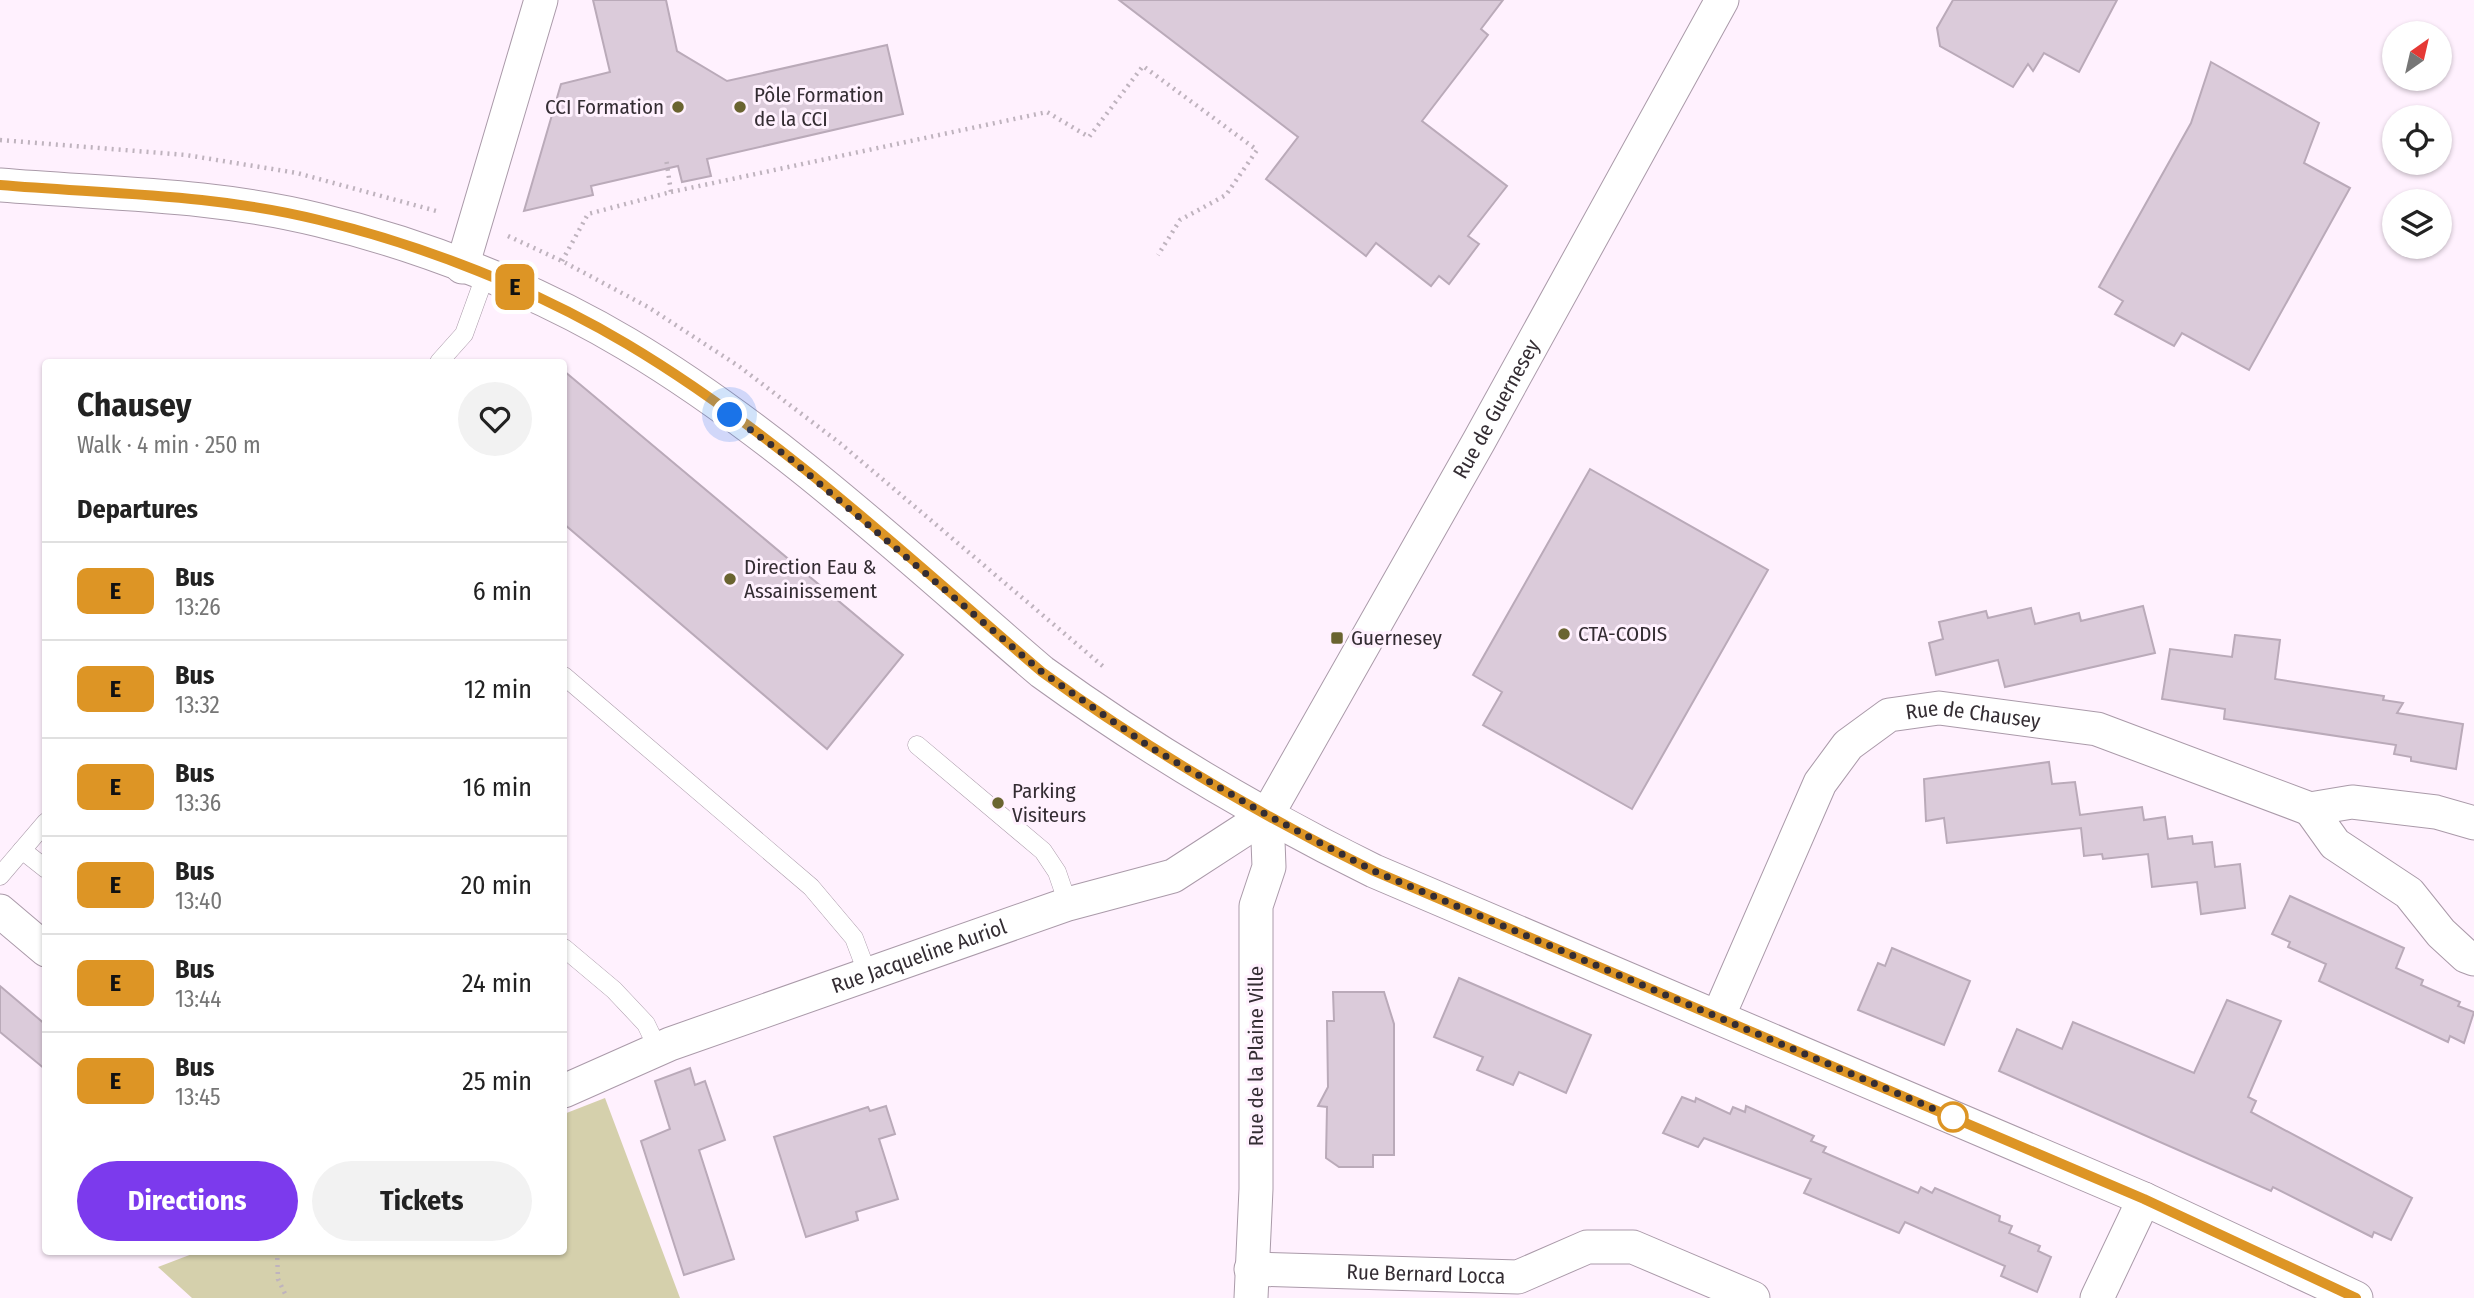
<!DOCTYPE html>
<html lang="en">
<head>
<meta charset="utf-8">
<style>
	body { margin:0; font-family:"Fira Sans Condensed",sans-serif; background:#f2f2f2; color:#222; height:100vh; display:flex; flex-direction:column; font-size:26px; white-space:nowrap }
	* { box-sizing:border-box; margin:0 }
	p { font-size:23px; color:#767676 }
	.icon { flex:none; width:38px; height:38px; fill:none; stroke:currentColor; stroke-width:2; stroke-linecap:round; stroke-linejoin:round }
	.map { position:relative; flex:1; overflow:hidden }
	.sheet { position:absolute; left:42px; top:359px; width:525px; height:896px; display:flex; flex-direction:column; background:#fff; border-radius:7px; box-shadow:0 2px 5px #0004 }
	.sheet>* { flex:none }
	.badge { padding:0 14px; border-radius:10px; font-size:24px; line-height:46px }
	.needle { width:46px; rotate:34deg }
	.controls { position:absolute; left:2382px; top:21px; display:grid; gap:14px }
	.controls a { display:grid; place-items:center; width:70px; height:70px; border-radius:50%; background:#fff; box-shadow:0 2px 5px #0004; font-size:35px }
	.you { position:absolute; width:35px; height:35px; margin:-18px; border:5px solid #fff; border-radius:50%; background:#1a73e8; box-shadow:0 0 0 10px #1a73e833 }
	.map>.badge { position:absolute; translate:-50% -50%; box-shadow:0 0 0 4px #fff }
	h2 { padding:0 35px; font-size:26px; line-height:63px }
	.round { display:grid; place-items:center; flex:none; width:74px; height:74px; border-radius:37px; background:#f2f2f2 }
	.headline { display:flex; align-items:center; justify-content:space-between; height:119px; padding:0 35px }
	h1 { font-size:33px; font-weight:700; line-height:52px }
	.cta { display:flex; gap:14px; margin-top:auto; padding:14px 35px }
	.cta a { flex:1; height:80px; border-radius:42px; background:#7c3aed; color:#fff; font-size:28px; font-weight:700; line-height:80px; text-align:center }
	.cta a+a { background:#f2f2f2; color:#222 }
	ul { padding:0; list-style:none }
	li { display:flex; align-items:center; gap:21px; height:98px; padding:0 35px; border-top:2px solid #e0e0e0 }
	li div { flex:1 }
	li b { display:block; font-size:26px }
	li em { font-style:normal }
	li .badge { min-width:77px; font-weight:700; text-align:center }
	.map>svg:first-child { display:block }
</style>
</head>
<body>
<div class="map">
<svg width="2474" height="1298" viewBox="0 0 2474 1298">
	<rect width="100%" height="100%" fill="#fff1fe"/>
	<polygon fill="#d5d0ac" points="605,1098 680,1298 192,1298 158,1267 200,1251 564,1251 564,1114"/>
	<g fill="#dbcbda" stroke="#baaab9" stroke-width="2">
		<polygon points="593,0 666,0 677,51 727,81 887,45 903,114 707,159 711,176 682,182 678,166 591,186 593,195 524,211 561,84 610,72"/>
		<polygon points="1119,0 1503,0 1481,29 1488,35 1422,121 1507,186 1468,236 1479,244 1449,284 1439,276 1431,286 1376,243 1366,256 1266,179 1298,137"/>
		<polygon points="1953,0 2117,0 2079,72 2044,53 2033,71 2028,64 2013,87 1940,46 1937,28"/>
		<polygon points="2211,62 2319,123 2304,163 2350,188 2249,370 2182,333 2174,346 2115,314 2123,301 2099,287 2191,123"/>
		<polygon points="564,371 903,655 827,749 564,524"/>
		<polygon points="1590,469 1768,570 1632,809 1483,725 1502,692 1473,675"/>
		<polygon points="2143,606 2155,653 2005,687 1998,660 1936,675 1929,643 1943,639 1939,622 1986,611 1988,618 2031,608 2035,624 2079,613 2081,621"/>
		<polygon points="2235,635 2280,640 2275,679 2384,696 2383,700 2403,703 2397,713 2463,724 2456,769 2411,761 2411,757 2394,754 2396,745 2224,719 2225,709 2162,699 2170,649 2232,657"/>
		<polygon points="2049,762 2052,784 2075,782 2080,815 2142,807 2144,820 2165,817 2168,839 2192,836 2193,844 2212,842 2215,867 2240,864 2245,908 2201,914 2197,882 2152,887 2148,854 2103,859 2102,854 2084,856 2081,828 1947,843 1944,818 1926,821 1924,779"/>
		<polygon points="2290,896 2404,948 2396,968 2423,980 2421,985 2460,1002 2458,1006 2474,1012 2464,1043 2450,1036 2448,1042 2319,981 2326,964 2288,947 2290,942 2272,934"/>
		<polygon points="1892,948 1970,981 1944,1045 1858,1010 1878,963 1885,966"/>
		<polygon points="1459,978 1591,1035 1566,1093 1519,1072 1513,1085 1477,1070 1483,1057 1434,1037"/>
		<polygon points="0,986 46,1025 46,1070 0,1032"/>
		<polygon points="1333,992 1384,992 1394,1024 1394,1155 1373,1155 1373,1167 1339,1167 1326,1158 1327,1107 1318,1106 1328,1087 1327,1021 1334,1021"/>
		<polygon points="2227,1000 2281,1021 2248,1097 2256,1101 2251,1112 2412,1198 2391,1240 2374,1232 2372,1237 2273,1187 2271,1191 1999,1071 2017,1029 2062,1049 2073,1022 2194,1073"/>
		<polygon points="690,1068 695,1085 705,1081 725,1140 699,1150 734,1259 684,1275 641,1141 670,1129 655,1081"/>
		<polygon points="1682,1097 1695,1102 1696,1098 1730,1114 1733,1107 1745,1112 1746,1106 1814,1136 1811,1141 1826,1147 1823,1152 1918,1193 1921,1187 1932,1193 1935,1188 2000,1216 1999,1221 2012,1226 2009,1233 2040,1246 2038,1251 2051,1257 2037,1292 2001,1276 2005,1266 1905,1222 1899,1233 1804,1193 1811,1179 1704,1138 1698,1147 1663,1133"/>
		<polygon points="886,1106 895,1134 879,1139 898,1199 856,1212 858,1220 806,1237 774,1137 868,1107 870,1111"/>
	</g>
	<g fill="none" stroke-linecap="round" stroke-linejoin="round">
		<defs>
			<g id="service">
				<polyline points="439,362 464,334 485,276"/>
				<polyline points="564,676 811,887 854,938 868,975"/>
				<polyline points="917,745 1043,851 1057,872 1068,904"/>
				<polyline points="22,850 46,869"/>
				<polyline points="0,876 46,822"/>
				<polyline points="564,948 614,990 646,1024 658,1049"/>
			</g>
			<g id="minor">
				<path d="M0 185C107 194 215 194 319 220 423 245 535 289 627 344 778 434 909 558 1042 672 1147 748 1258 814 1374 871L2144 1199 2356 1298"/>
				<polyline points="462,267 541,0"/>
				<polyline points="2310,809 2335,844 2409,893 2441,933 2466,956 2474,959"/>
				<polyline points="0,911 46,950"/>
				<path id="s1" d="M1718 1017 1820 783 1848 745 1889 715 1939 708 2097 729 2310 809 2352 802 2436 812 2474 823"/>
				<path id="s2" d="M564 1091 670 1044 1068 904 1173 876 1267 815 1479 441 1722 0"/>
				<path id="s3" d="M1251 1269 1518 1277 1587 1247H1633L1753 1298"/>
				<polyline points="1251,1298 1256,1189 1256,906 1269,867 1267,815"/>
				<polyline points="2097,1298 2144,1199"/>
			</g>
		</defs>
		<use href="#service" stroke="#aa9aa9" stroke-width="19"/>
		<use href="#minor" stroke="#aa9aa9" stroke-width="35"/>
		<g stroke="#bfb3be" stroke-width="4.5" stroke-dasharray="2 5" stroke-linecap="butt">
			<polyline points="0,140 186,155 297,173 440,212"/>
			<polyline points="671,192 1047,112 1089,137 1143,66 1257,150 1226,195 1180,220 1158,255"/>
			<polyline points="508,236 562,261 648,307 740,367 841,444 1105,668"/>
			<polyline points="562,261 588,214 671,192 666,158"/>
			<polyline points="277,1251 278,1279 287,1298"/>
		</g>
		<use href="#service" stroke="#fff" stroke-width="18"/>
		<use href="#minor" stroke="#fff" stroke-width="33"/>
	</g>
	<g fill="none" stroke-linecap="round" stroke-linejoin="round">
		<defs>
			<path id="line" d="M0 185C106 194 215 194 319 220 423 245 535 289 627 344 778 434 909 558 1042 672 1146 748 1258 814 1374 871L2144 1199 2356 1298"/>
		</defs>
		<use href="#line" stroke="#fff" stroke-width="16"/>
		<use href="#line" stroke="#dd9525" stroke-width="10"/>
		<polyline stroke="#342d33" stroke-width="7" stroke-dasharray="0 12.6" points="730,415 788,457 1042,672 1150,747 1267,815 1374,871 1953,1117"/>
	</g>
	<g fill="#6a6430" stroke="#fff1fe" stroke-width="2.5">
		<circle cx="678" cy="107" r="7"/>
		<circle cx="740" cy="107" r="7"/>
		<circle cx="730" cy="579" r="7"/>
		<circle cx="1564" cy="634" r="7"/>
		<rect x="1330" y="631" width="14" height="14" rx="3.5"/>
		<circle cx="998" cy="803" r="7"/>
	</g>
	<circle fill="#fff" stroke="#dd9525" stroke-width="3.5" cx="1953" cy="1117" r="14"/>
	<g text-anchor="middle" stroke-width="6" stroke-linejoin="round" paint-order="stroke">
		<g font-size="21" fill="#342d33" stroke="#fff1fe" text-anchor="start">
			<text x="754" y="102">Pôle Formation<tspan x="754" dy="24">de la CCI</tspan></text>
			<text x="664" y="114" text-anchor="end">CCI Formation</text>
			<text x="744" y="574">Direction Eau &amp;<tspan x="744" dy="24">Assainissement</tspan></text>
			<text x="1578" y="641">CTA-CODIS</text>
			<text x="1351" y="645">Guernesey</text>
			<text x="1012" y="798">Parking<tspan x="1012" dy="24">Visiteurs</tspan></text>
		</g>
		<g font-size="21" fill="#342d33" stroke="#fff1fe">
			<text dy="7" stroke="none"><textPath href="#s2" startOffset="1225">Rue de Guernesey</textPath></text>
			<text dy="7" stroke="none"><textPath href="#s1" startOffset="438">Rue de Chausey</textPath></text>
			<text dy="7" stroke="none"><textPath href="#s2" startOffset="380">Rue Jacqueline Auriol</textPath></text>
			<text transform="translate(1256 1056) rotate(-90)" y="7">Rue de la Plaine Ville</text>
			<text dy="7" stroke="none"><textPath href="#s3" startOffset="175">Rue Bernard Locca</textPath></text>
		</g>
	</g>
</svg>
<div class="controls">
<a><svg class="needle" viewBox="-14 -14 28 28"><path d="M0-13l5 13h-10z" fill="#e53935"/><path d="M0 13l5-13h-10z" fill="#767676"/></svg></a>
<a><svg class="icon" aria-label="locate" viewBox="0 0 24 24"><circle cx="12" cy="12" r="6"/><path d="M12 2v4M12 18v4M2 12h4M18 12h4"/></svg></a>
<a><svg class="icon" aria-label="layers" viewBox="0 0 24 24"><path d="M12 4l9 5-9 5-9-5zM3 14l9 5 9-5"/></svg></a>
</div>
<div class="you" style="left:730px;top:415px"></div>
<b class="badge" style="left:515px;top:287px;background:#dd9525;color:#111">E</b>
<section class="sheet">
<div class="headline"><div><h1>Chausey</h1><p>Walk · 4 min · 250 m</p></div><a class="round"><svg class="icon" aria-label="heart" viewBox="0 0 24 24"><path d="M12 20l-8-8c-3-5 5-10 8-4 3-6 11-1 8 4z"/></svg></a></div>
<h2>Departures</h2>
<ul>
<li><span class="badge" style="background:#dd9525;color:#111">E</span><div><b>Bus</b><p>13:26</p></div><em>6 min</em></li>
<li><span class="badge" style="background:#dd9525;color:#111">E</span><div><b>Bus</b><p>13:32</p></div><em>12 min</em></li>
<li><span class="badge" style="background:#dd9525;color:#111">E</span><div><b>Bus</b><p>13:36</p></div><em>16 min</em></li>
<li><span class="badge" style="background:#dd9525;color:#111">E</span><div><b>Bus</b><p>13:40</p></div><em>20 min</em></li>
<li><span class="badge" style="background:#dd9525;color:#111">E</span><div><b>Bus</b><p>13:44</p></div><em>24 min</em></li>
<li><span class="badge" style="background:#dd9525;color:#111">E</span><div><b>Bus</b><p>13:45</p></div><em>25 min</em></li>
</ul>
<div class="cta"><a>Directions</a><a>Tickets</a></div>
</section>
</div>
</body>
</html>
